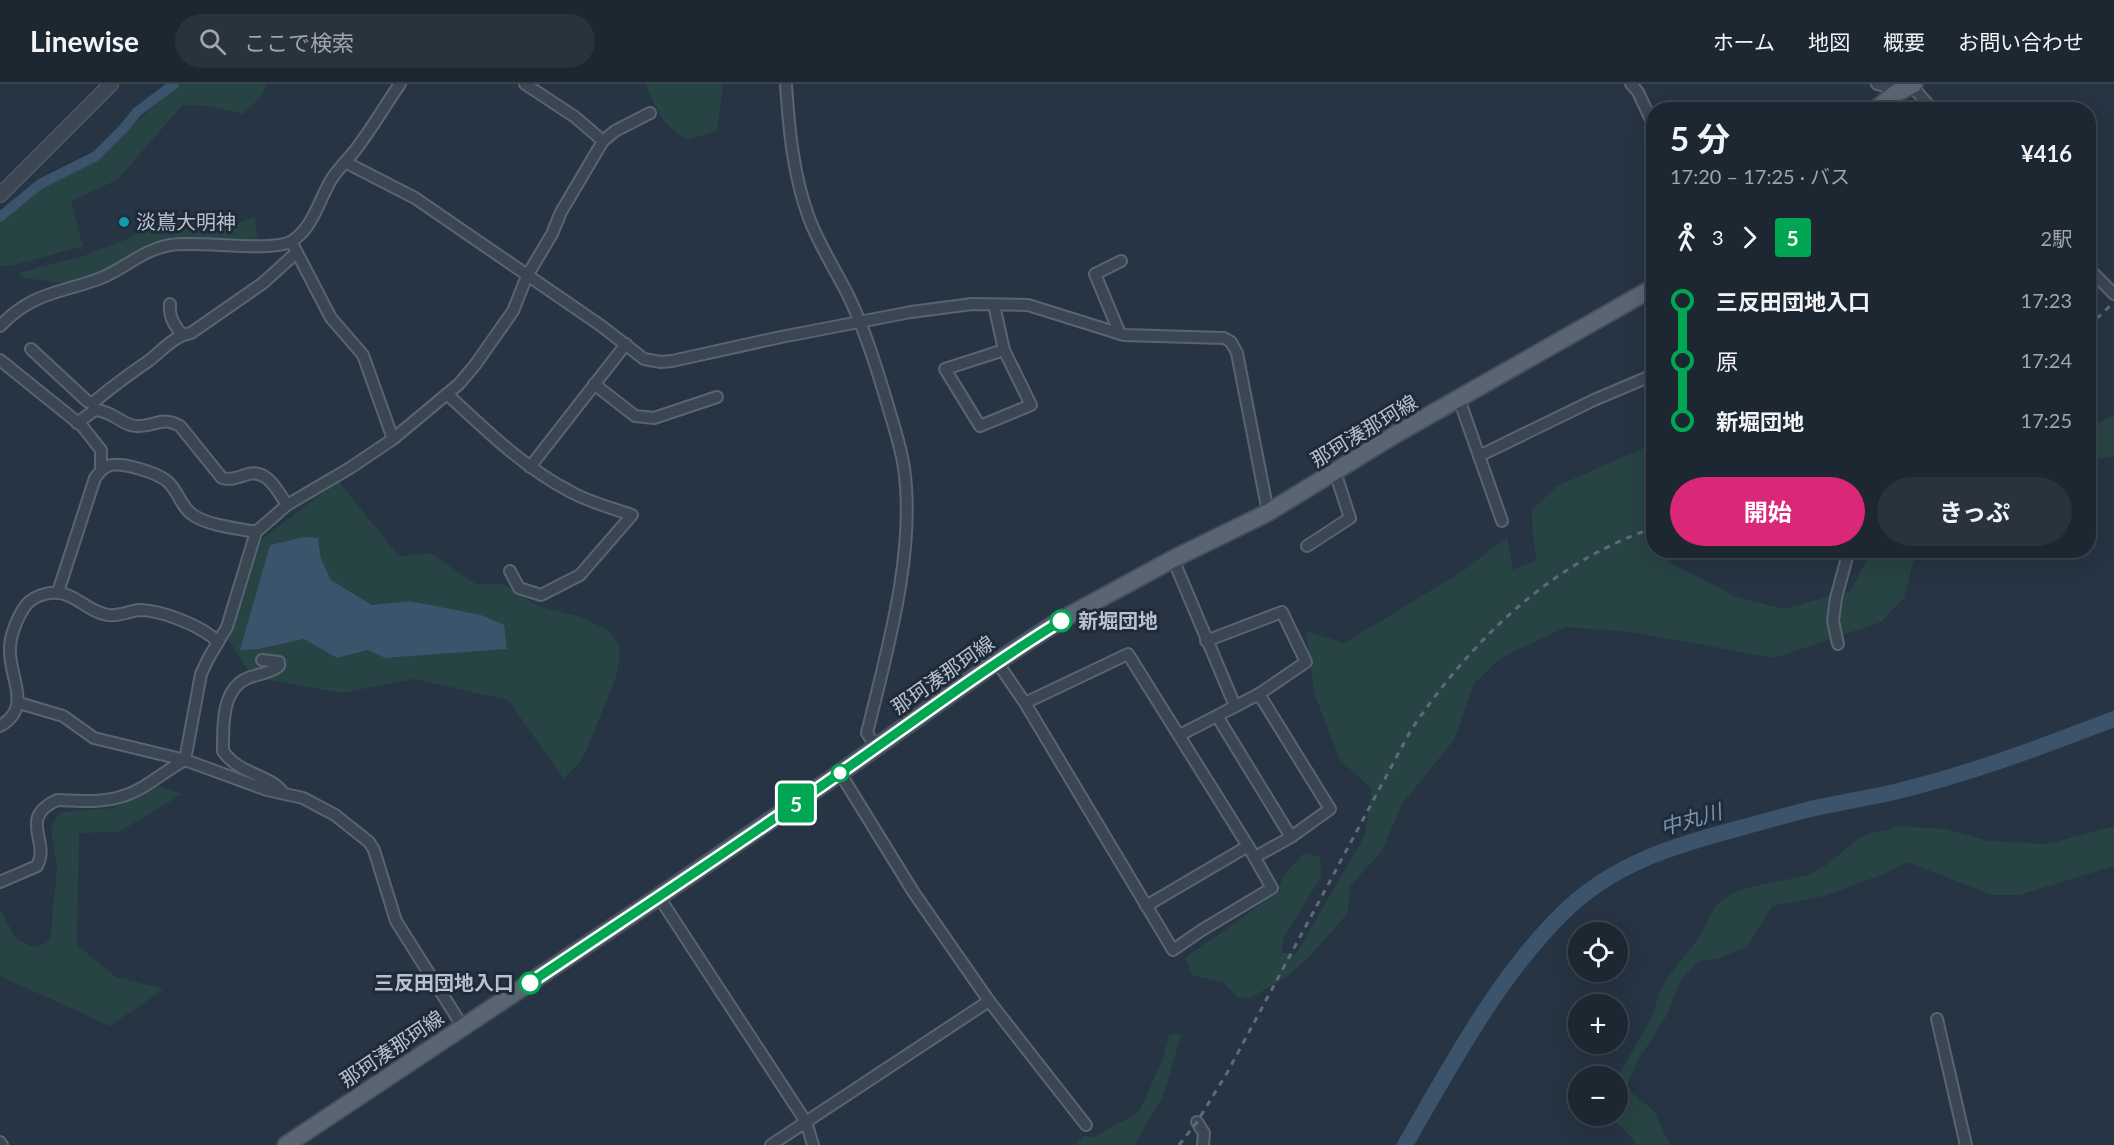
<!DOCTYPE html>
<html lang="ja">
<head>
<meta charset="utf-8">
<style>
	body { margin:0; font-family:Lato,"Noto Sans JP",sans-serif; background:#29333e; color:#f1f3f6; height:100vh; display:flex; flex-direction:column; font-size:22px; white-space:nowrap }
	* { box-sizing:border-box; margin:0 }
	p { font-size:20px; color:#a0a5ac }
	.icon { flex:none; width:33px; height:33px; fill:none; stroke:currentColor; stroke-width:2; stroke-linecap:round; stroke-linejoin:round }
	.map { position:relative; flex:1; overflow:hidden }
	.panel { position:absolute; left:1646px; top:18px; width:450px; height:456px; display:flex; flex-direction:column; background:#1c2732; border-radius:24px; box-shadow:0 6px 24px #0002,0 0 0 2px #3a444d }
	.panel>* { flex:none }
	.badge { padding:0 12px; border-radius:4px; font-size:21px; line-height:39px }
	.buttons { position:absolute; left:1568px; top:838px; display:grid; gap:12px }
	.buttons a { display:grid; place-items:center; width:60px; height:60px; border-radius:50%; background:#1c2732; box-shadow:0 6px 24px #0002,0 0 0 2px #3a444d; font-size:30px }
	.map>.badge { position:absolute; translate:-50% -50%; box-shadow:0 0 0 3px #fff }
	.legs { display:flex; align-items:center; gap:9px; height:66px; padding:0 24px; font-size:20px }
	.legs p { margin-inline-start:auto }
	.overview { display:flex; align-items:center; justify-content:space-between; height:102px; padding:0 24px }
	h1 { font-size:33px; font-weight:700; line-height:45px }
	.cta { display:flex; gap:12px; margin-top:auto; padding:12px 24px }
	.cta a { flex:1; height:69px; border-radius:36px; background:#db2777; color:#fff; font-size:24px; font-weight:700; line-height:69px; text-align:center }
	.cta a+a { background:#29333e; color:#f1f3f6 }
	ul { padding:0 24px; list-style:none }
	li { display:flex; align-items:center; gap:21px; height:60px; font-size:22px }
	li i { display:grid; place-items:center; width:9px; height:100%; margin:0 8px; background:currentColor }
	li i::after { content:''; width:15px; height:15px; margin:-8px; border:4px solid; border-radius:50%; background:#1c2732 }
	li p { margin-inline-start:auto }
	li:first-child i { background:linear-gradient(#0000 50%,currentColor 0) }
	li:last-child i { background:linear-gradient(currentColor 50%,#0000 0) }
	header { display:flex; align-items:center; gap:36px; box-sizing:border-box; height:84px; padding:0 30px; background:#1c2732; border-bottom:2px solid #3a444d }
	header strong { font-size:28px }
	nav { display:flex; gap:33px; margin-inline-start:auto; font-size:21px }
	.search { width:420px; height:54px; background:#29333e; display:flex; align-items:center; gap:15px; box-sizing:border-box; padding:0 21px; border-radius:33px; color:#a0a5ac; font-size:22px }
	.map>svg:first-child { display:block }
</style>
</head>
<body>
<header>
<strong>Linewise</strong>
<div class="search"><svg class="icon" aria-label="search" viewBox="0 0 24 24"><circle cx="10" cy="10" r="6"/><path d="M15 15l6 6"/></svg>ここで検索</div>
<nav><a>ホーム</a><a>地図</a><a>概要</a><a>お問い合わせ</a></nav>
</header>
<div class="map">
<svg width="2114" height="1061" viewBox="0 0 2114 1061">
	<rect width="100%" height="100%" fill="#263443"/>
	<g fill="#284344" fill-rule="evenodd">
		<polygon points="178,0 266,0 262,12 243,30 208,22 183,21 117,96 71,117 83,162 11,182 0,182 0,139 41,104 95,76"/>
		<path d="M646 0H723L717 47 688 56C663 43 656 25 646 0Z"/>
		<polygon points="255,132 257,155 170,154 142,165 101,187 64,199 23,194 18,189 83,172 127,155 162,135 234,141"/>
		<polygon points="2114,331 2114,372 2088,377 2088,343"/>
		<polygon points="1653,360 1653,466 1661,467 1671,479 1736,513 1783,525 1850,507 1872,467 1916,467 1904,514 1881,538 1774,574 1631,548 1566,543 1499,575 1474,600 1454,656 1402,720 1382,767 1350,802 1348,829 1313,869 1288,892 1249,915 1238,913 1223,898 1192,891 1185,874 1277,809 1283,792 1304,769 1320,773 1321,793 1283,855 1282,869 1296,870 1365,751 1372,705 1340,676 1314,609 1306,547 1344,559 1463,487 1507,453 1513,486 1536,476 1531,427 1557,402"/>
		<path d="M338 397 399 472 430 469 476 500H503L538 522 580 533 609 546 619 561 620 573 616 593 587 665 581 677 564 695 508 616 414 595 341 609 252 593 229 556 261 456ZM303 453 318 455 321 475 331 496 372 521 409 517 507 565 385 574 368 566 337 574 304 555 259 565 241 566 270 461Z"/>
		<polygon points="157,701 182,710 119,748 79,749 77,861 116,893 164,905 110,942 0,892 0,825 16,855 36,864 50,856 57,785 51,744 60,728 114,724"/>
		<polygon points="1895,742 1945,745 1988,757 2048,760 2114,742 2114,782 2019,811 1992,811 1907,778 1884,790 1824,812 1772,822 1747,863 1716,875 1699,877 1681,895 1667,931 1638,976 1626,1004 1654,1027 1670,1061 1636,1061 1633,1055 1611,1033 1617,1032 1617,994 1653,931 1660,906 1671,889 1695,859 1717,820 1738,806 1808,791 1825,782 1859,754 1869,749 1889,746"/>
		<polygon points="1175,949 1181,952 1163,1013 1134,1061 1075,1061 1084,1052 1094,1053 1139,1028 1162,977 1169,951"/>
	</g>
	<polygon fill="#3c536c" points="303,453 318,454 321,475 331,496 372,521 409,517 481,531 504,541 507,565 385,574 368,566 337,574 304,555 259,565 240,566 270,461"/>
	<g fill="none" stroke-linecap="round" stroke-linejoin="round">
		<polyline stroke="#3c536c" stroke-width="10" points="0,133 40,100 96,72 124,44 137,28 174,0"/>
		<path stroke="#3c536c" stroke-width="16" d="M1405 1061C1450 983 1500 889 1566 826 1615 779 1676 761 1740 744 1766 737 1793 729 1819 723 1843 718 1867 714 1890 709 1967 691 2041 663 2114 635"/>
		<defs>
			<g id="minor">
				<polyline points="525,0 575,33 603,57"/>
				<path d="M786 0C789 45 793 91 809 134 819 161 835 185 848 211 865 246 877 285 888 322 894 343 901 363 904 384 916 468 887 567 867 649L876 663"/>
				<polyline points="1631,0 1638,8 1653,40"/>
				<polyline points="1877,0 1885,2 1896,9"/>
				<polyline points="1911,1 1933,26"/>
				<polyline points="345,78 415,114 600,241 644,275 661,278 672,277 781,253 911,228 972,220 1028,221 1124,251 1224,254 1231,258 1237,269 1268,428"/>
				<polyline points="294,163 331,234 363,271 393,355"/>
				<polyline points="2088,184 2114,210"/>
				<path d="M170 220C169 234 174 240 182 251"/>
				<polyline points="994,221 1004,266 1031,321 980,342 945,285 1004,266"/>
				<path d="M0 242C34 207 59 210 101 194 126 184 142 166 170 161 198 156 272 169 292 157 313 144 319 116 331 96 339 83 351 73 359 61 374 41 386 20 400 0"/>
				<polyline points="1120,250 1095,190 1121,177"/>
				<polyline points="31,265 87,317 93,319"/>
				<polyline points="0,276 82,342 101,366 101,386"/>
				<polyline points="594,300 635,332 654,334 717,313"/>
				<path d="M447 310C486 346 523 383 571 408 589 418 612 424 632 431L580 491 541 511 519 504 510 487"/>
				<polyline points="1459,315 1502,437"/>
				<path d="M95 326 93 319C111 303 127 292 147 278 161 268 173 252 191 249L263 199 296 169"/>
				<path d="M77 339 95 326C114 327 123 343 138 342 156 342 162 332 180 342L222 394C231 396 236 394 245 391 267 383 277 406 287 421"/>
				<polyline points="1479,372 1594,316 1653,291"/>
				<polyline points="530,383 626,260"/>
				<polyline points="1307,462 1350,434 1335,388"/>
				<polyline points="1173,475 1235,622"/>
				<path d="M58 508 95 394C99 389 102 384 108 382 120 377 160 389 169 399 179 409 181 423 193 431 210 442 236 444 256 448"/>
				<polyline points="1838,560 1833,537 1836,514 1849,466"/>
				<path d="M262 576 279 578V582C271 589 258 590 248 594 221 605 223 643 223 667 239 691 272 691 283 709"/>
				<polyline points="997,578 1025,619 1173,866 1202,846 1272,804 1248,762 1128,570 1025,619"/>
				<polyline points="19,619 63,632 94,654 185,676 267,706 303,714 335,731 369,758 374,766 396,837 463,943"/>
				<polyline points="1217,632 1291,753"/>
				<path d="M0 642C34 623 8 593 10 564 10 551 18 532 26 521 31 515 37 512 45 510 73 503 83 527 108 531 118 533 129 527 139 526 162 526 202 542 218 558"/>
				<polyline points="1180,651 1259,610 1306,578 1282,528 1206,557"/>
				<polyline points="185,676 201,590 208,575 227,543 256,448 287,421 350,384 393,355 459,300 475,281 513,227 527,192 552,150 561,128 603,57 615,47 650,29"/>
				<polyline points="840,689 914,809 989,917 1086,1041"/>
				<polyline points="1255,773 1291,753 1330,725 1259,610"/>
				<path d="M0 798 37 782C51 757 17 735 57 716 78 717 103 719 123 712 146 705 164 687 185 676"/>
				<polyline points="659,813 806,1038 813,1061"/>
				<polyline points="1146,822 1248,762"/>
				<polyline points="1937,935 1966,1061"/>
				<polyline points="1197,1038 1204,1049 1203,1061"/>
				<polyline points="0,1058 2,1061"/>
				<polyline points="771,1061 989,917"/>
			</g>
			<polyline id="tertiary" points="0,111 111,0"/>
			<g id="primary">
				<polyline points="1875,26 1896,9 1914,0"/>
				<polyline points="286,1061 654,816 840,689 986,585 1059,537 1173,475 1267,429 1396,350 1653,204"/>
			</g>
		</defs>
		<use href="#minor" stroke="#596470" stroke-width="14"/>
		<use href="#tertiary" stroke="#596470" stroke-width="16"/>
		<use href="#primary" stroke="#444f5c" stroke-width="20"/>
		<use href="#minor" stroke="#3b4653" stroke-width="10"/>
		<use href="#tertiary" stroke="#3b4653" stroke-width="14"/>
		<use href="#primary" stroke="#596573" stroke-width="16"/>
		<g stroke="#5d6a7a" stroke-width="3" stroke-dasharray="6 6" stroke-linecap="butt">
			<polyline points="2088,243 2114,218"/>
			<path d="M1179 1061 1197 1038 1227 989 1411 646C1472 556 1549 480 1653 444"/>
		</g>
	</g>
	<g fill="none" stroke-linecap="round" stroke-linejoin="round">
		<defs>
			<path id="line-1" d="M530 899C634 829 738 761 840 689 913 638 985 584 1061 537"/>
		</defs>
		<use href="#line-1" stroke="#fff" stroke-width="14"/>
		<use href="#line-1" stroke="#00a651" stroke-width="9"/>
	</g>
	<circle fill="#0f9aa8" stroke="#1f2b38" stroke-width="2" cx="124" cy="138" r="6"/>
	<g fill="#fff" stroke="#00a651" stroke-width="3">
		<circle cx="1061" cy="537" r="10"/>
		<circle cx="840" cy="689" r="8"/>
		<circle cx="530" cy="899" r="10"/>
	</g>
	<g text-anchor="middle" stroke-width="6" stroke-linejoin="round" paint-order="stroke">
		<g font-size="20" fill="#b8c1cd" stroke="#1f2b38" text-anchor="start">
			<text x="136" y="145">淡嶌大明神</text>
		</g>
		<g font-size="20" fill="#b8c1cd" stroke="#1f2b38">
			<text transform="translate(1364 347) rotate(-31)" y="7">那珂湊那珂線</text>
			<text transform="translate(943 591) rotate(-35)" y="7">那珂湊那珂線</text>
			<text transform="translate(392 965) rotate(-34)" y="7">那珂湊那珂線</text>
		</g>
		<g font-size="20" font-weight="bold" fill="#b8c1cd" stroke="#1f2b38" text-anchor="start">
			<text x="1078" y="544">新堀団地</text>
			<text x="514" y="906" text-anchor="end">三反田団地入口</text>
		</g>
		<g font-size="21" font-style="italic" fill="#7893b0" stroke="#1f2b38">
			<text transform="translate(1691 736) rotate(-16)" y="7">中丸川</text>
		</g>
	</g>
</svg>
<div class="buttons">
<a><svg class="icon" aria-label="locate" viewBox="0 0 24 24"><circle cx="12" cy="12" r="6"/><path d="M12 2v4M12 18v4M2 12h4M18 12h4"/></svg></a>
<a>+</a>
<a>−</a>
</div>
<b class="badge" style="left:796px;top:719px;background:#00a651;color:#fff">5</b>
<section class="panel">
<div class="overview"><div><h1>5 分</h1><p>17:20 – 17:25 · バス</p></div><b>¥416</b></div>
<div class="legs"><svg class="icon" aria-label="walk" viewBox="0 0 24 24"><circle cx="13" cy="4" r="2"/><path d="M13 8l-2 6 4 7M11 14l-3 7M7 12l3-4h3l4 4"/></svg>3<svg class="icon" aria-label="forward" viewBox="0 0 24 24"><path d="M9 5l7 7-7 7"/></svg><b class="badge" style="background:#00a651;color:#fff">5</b><p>2駅</p></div>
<ul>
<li><i style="color:#00a651"></i><b>三反田団地入口</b><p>17:23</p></li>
<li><i style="color:#00a651"></i><span>原</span><p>17:24</p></li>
<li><i style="color:#00a651"></i><b>新堀団地</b><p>17:25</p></li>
</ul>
<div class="cta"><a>開始</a><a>きっぷ</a></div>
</section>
</div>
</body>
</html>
